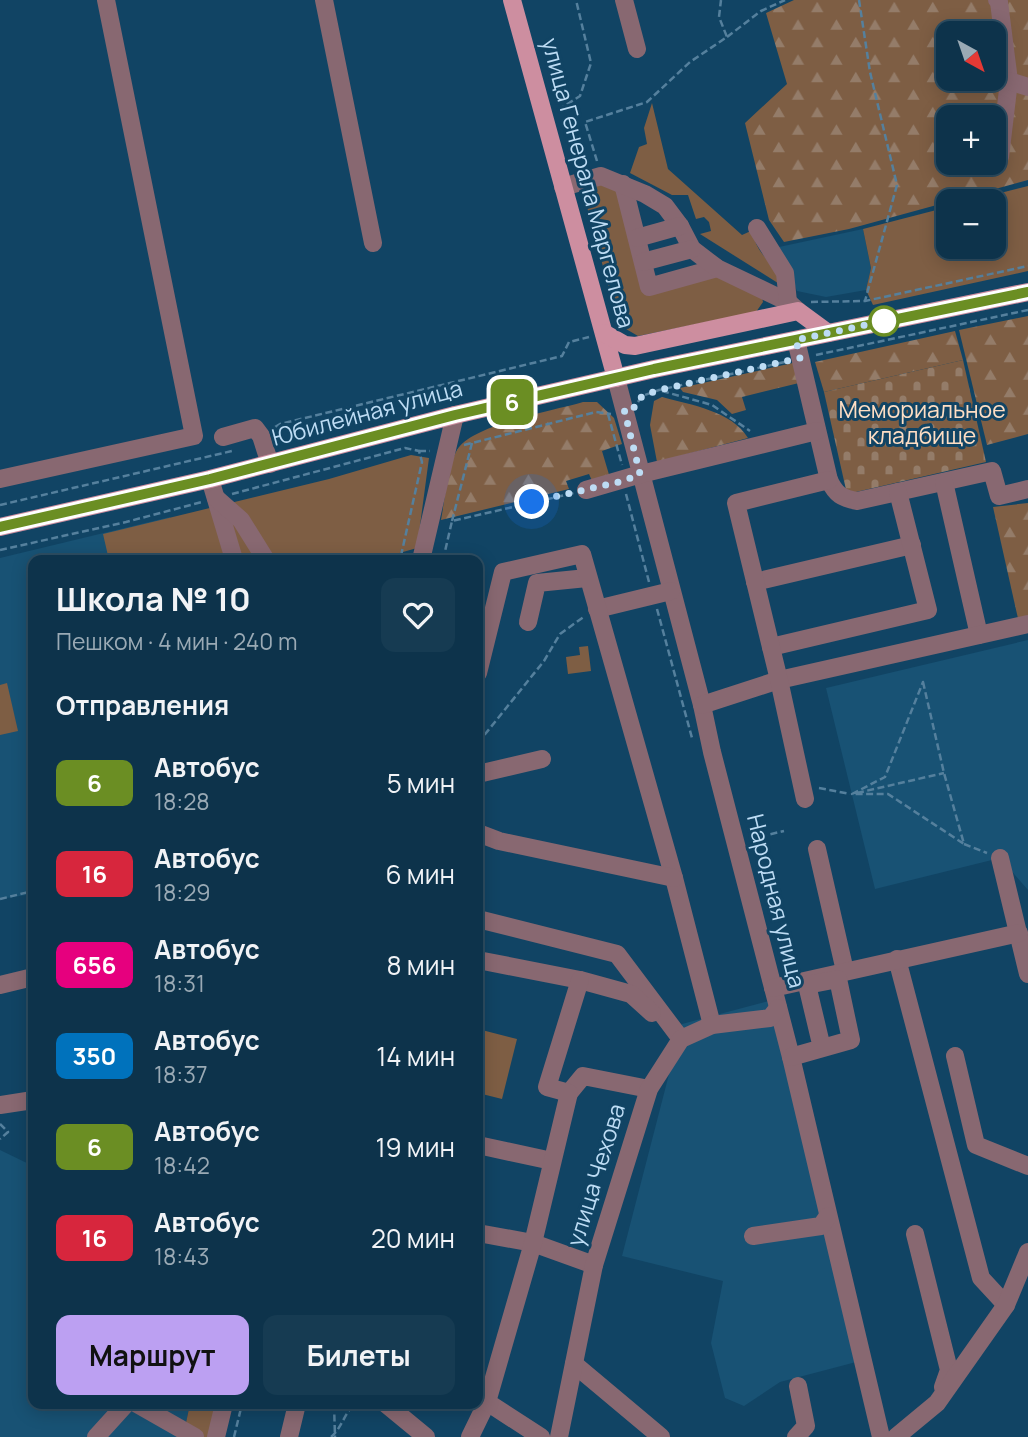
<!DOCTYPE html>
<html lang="ru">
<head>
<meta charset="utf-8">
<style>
	body { margin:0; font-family:Manrope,sans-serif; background:#163b52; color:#f1f3f6; height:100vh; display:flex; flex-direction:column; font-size:26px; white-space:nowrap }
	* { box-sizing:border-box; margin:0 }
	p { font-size:23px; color:#9aaab5 }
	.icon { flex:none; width:38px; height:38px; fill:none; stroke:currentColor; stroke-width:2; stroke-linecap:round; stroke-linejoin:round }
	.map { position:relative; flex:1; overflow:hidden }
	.sheet { position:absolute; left:28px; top:555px; width:455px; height:854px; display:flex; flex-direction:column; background:#0d334b; border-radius:14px; box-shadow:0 4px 18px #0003,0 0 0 2px #2d4e63 }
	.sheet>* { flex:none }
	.badge { padding:0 14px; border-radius:10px; font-size:24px; line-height:46px }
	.needle { width:46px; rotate:140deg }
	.fabs { position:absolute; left:936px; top:21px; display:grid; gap:14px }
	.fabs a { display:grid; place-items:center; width:70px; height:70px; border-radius:14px; background:#0d334b; box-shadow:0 4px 18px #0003,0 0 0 2px #2d4e63; font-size:35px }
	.you { position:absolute; width:35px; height:35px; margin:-18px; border:5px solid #fff; border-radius:50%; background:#1a73e8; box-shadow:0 0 0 10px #1a73e833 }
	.map>.badge { position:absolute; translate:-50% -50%; box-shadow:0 0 0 4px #fff }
	h2 { padding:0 28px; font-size:26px; line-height:63px }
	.round { display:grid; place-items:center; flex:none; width:74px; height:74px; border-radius:14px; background:#163b52 }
	.overview { display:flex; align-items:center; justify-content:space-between; height:119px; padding:0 28px }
	h1 { font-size:33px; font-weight:700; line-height:52px }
	.cta { display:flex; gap:14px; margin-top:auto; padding:14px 28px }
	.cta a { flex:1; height:80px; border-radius:14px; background:#bca0f2; color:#111; font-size:28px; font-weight:700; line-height:80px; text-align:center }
	.cta a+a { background:#163b52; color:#f1f3f6 }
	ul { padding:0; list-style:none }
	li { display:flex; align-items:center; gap:21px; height:91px; padding:0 28px }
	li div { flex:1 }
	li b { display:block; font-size:26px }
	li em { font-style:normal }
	li .badge { min-width:77px; font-weight:700; text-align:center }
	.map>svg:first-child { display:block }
</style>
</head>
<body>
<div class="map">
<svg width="1028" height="1437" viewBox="0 0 1028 1437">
	<defs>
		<pattern id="forest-firs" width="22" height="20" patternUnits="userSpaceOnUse" patternTransform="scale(1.75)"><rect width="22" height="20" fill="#7e5e44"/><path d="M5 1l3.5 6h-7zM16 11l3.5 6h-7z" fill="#947c69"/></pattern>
		<pattern id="cemetery-stones" width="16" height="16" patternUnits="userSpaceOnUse" patternTransform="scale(1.75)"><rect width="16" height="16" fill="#7e5e44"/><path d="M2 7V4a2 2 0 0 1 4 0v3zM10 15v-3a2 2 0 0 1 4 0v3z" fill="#947c69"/></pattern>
	</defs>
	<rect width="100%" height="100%" fill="#114464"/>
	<g fill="#185274">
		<polygon points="863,229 871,268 866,290 826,297 797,291 779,247"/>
		<polygon points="170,517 180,560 33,560 33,822 27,824 33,859 33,894 0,899 0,558"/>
		<polygon points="1028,640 1028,890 1000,858 875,889 826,688"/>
		<polygon points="769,1001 860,1361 780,1382 744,1406 725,1398 711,1343 723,1281 622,1256 682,1024"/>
		<polygon points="0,1150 33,1166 33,1404 190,1404 183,1437 0,1437"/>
	</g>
	<g fill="#7e5e44">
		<path d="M652 103 668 169 742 235 753 230C754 254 775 261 781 285L700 234 711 231 709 222 704 217 696 219 688 195H672L630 173 639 147 647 144 644 128Z"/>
		<polygon points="606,181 624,195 649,290 716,271 761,293 763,302 756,312 638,336 626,329 617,319 583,192 588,186"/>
		<polygon points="1028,186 1028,271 873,305 866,290 871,268 863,229 948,207 948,247 994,247 994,201 969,201"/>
		<polygon points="411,455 429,458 417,548 375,560 109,560 103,534 329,479"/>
		<polygon points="588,646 591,671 568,674 566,657 580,655 579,647"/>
		<polygon points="7,683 18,731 0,735 0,685"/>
		<polygon points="478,1029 517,1039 502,1099 478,1093"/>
		<polygon points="190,1404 219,1404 213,1437 183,1437"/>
	</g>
	<g fill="url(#forest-firs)" fill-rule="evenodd">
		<path d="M794 0H1028V180L849 229 784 242 769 220 745 123 787 84 766 13ZM948 33H994V79H948ZM948 117H994V163H948Z"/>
		<polygon points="1028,316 1028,434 987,445 959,330"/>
		<polygon points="955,331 963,360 824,392 815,362"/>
		<polygon points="793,363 799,383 742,397 746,410 732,414 717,400 683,392 680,388"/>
		<path d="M662 397C691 405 732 411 748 438L657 462 650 425 654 401Z"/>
		<path d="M583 402H597L614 418 622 444 602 451 610 478 593 483 589 474 566 481 569 489 441 520C444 504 449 463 457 450 473 424 553 411 583 402Z"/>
		<polygon points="1028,503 1028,620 1019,623 993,507"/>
	</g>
	<polygon fill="url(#cemetery-stones)" points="963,360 986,462 847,494 824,392"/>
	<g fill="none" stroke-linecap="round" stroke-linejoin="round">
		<g stroke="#55809d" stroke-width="2.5" stroke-dasharray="7 3.5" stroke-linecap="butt">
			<polyline points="859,0 870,72 897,185 865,301"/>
			<polyline points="727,37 761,11 785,0"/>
			<polyline points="558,110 580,96 591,63 576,0"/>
			<polyline points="597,161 585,122 647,102 690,62 727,37 719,17 721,0"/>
			<polyline points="811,302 865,301 1028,266"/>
			<polyline points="816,355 1028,310"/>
			<polyline points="662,391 712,405 750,431"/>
			<polyline points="638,402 642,396 659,390 785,362"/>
			<polyline points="608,414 622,465"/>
			<polyline points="275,427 280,424 562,356 569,342 589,337"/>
			<polyline points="464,445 596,412 611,414"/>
			<polyline points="419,451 430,451"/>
			<polyline points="232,494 405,448 419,451 422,462 400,560"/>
			<polyline points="626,494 649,582"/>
			<polyline points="0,505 232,451"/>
			<polyline points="452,521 472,443"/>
			<polyline points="0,550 126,522 202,502"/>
			<polyline points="443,560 452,521 574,493"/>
			<polyline points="657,609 692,738"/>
			<polygon points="923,682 944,773 964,844 888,794 852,794 885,777"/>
			<polyline points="478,743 544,661 560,634 585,616"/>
			<polyline points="819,788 850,794"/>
			<polyline points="857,793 944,773"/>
			<polyline points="750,839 784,831"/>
			<polyline points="964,844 987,853"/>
			<polyline points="0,899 33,891"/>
			<polyline points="0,1124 8,1132 0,1139"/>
			<polyline points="334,1404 335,1437"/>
			<polyline points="234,1437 242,1404"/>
			<path d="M331 1437C341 1429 345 1413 354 1404"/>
		</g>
		<g stroke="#886871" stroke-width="18">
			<polyline points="324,0 373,243"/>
			<polyline points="624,0 637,49"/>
			<polyline points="997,0 999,2 1009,81 1000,157"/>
			<polyline points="1009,81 1028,87"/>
			<polyline points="623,184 649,287 717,268"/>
			<polyline points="563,187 601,176 645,194 665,206 680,226 692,249 717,268 788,302 798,311"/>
			<polyline points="757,228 785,273 788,302"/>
			<polyline points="637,238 680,226"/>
			<polyline points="643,262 692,249"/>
			<path d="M796 340 829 480C836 495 842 498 857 501L992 471 999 496 1028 489"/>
			<polyline points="616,378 702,705 712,752 791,1057 881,1437"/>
			<polyline points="223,437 255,428 261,436 270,464"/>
			<polyline points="0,479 194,436 106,0"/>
			<polyline points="210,479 233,556 232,560"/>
			<polyline points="944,482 979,635"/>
			<polyline points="586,490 641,474 817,431"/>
			<polyline points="216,498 241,520 266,560"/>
			<polyline points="421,560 455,415"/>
			<polyline points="755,582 912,545"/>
			<polyline points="597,609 671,591"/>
			<polyline points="528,622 537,583 587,578"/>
			<polyline points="771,647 928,610 898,492"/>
			<polyline points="478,673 503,572 582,554 674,878 712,1025"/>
			<polyline points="702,705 779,680 1028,624"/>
			<polyline points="478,774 542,759"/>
			<polyline points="805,799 779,680 736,503 829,480"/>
			<polyline points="478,833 499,841 674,878"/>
			<polyline points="817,849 845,971"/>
			<polyline points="1000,858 1028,974"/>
			<polyline points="478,919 617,954 681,1039"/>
			<polyline points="897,959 981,1278 1006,1305"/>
			<polyline points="478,960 580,980 631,994 652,1013"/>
			<polyline points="0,985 33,977"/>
			<polyline points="773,988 1019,933"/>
			<polyline points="955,1056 976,1145 1028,1166"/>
			<polyline points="791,1057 851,1040 838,979 807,985 822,1048"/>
			<polyline points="569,1093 583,1076 649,1089"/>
			<polyline points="0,1105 33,1100"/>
			<polyline points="478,1145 552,1161"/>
			<polyline points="478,1233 533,1243 594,1265"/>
			<polyline points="915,1234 949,1370 943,1387"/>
			<polyline points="753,1236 821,1226 828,1216"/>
			<polyline points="574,1364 661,1437"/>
			<polyline points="137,1404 195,1437"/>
			<polyline points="386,1404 426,1437"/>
			<polyline points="96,1437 126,1404"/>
			<polyline points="216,1437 224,1404"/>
			<polyline points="289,1437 297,1404"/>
			<polyline points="470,1437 487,1402"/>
			<polyline points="541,1437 487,1402 533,1243 569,1093 547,1087 580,980"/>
			<polyline points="559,1437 594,1265 649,1089 681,1039 712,1025 770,1018 778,1008"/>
			<polyline points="796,1437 806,1426 798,1386"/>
			<polyline points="896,1437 937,1403 1006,1305 1028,1252"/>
		</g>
		<g stroke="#cd8ea0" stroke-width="18">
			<polyline points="512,0 616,378"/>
			<polyline points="604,333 625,345 635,346 798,311 828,333"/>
			<polyline points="0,527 210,479 455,415 654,369 1028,292"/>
		</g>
	</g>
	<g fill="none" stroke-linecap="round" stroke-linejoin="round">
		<defs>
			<polyline id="line" points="0,527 210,479 455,415 654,369 1028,292"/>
		</defs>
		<use href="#line" stroke="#fff" stroke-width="16"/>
		<use href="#line" stroke="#6b8e23" stroke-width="10"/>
		<polyline stroke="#bddcf4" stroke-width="7" stroke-dasharray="0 12.6" points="532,502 623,481 640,474 624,409 635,407 642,396 659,390 800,358 796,340 884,321"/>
	</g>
	<circle fill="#fff" stroke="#6b8e23" stroke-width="3.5" cx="884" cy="321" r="14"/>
	<g text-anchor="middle" stroke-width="6" stroke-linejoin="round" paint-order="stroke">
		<g font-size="23" fill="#bddcf4" stroke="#114464">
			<text transform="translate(588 183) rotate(75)" y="8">улица Генерала Маргелова</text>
			<text transform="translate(367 413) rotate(-15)" y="8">Юбилейная улица</text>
			<text transform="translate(776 901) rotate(76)" y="8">Народная улица</text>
			<text transform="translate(596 1175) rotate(-73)" y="8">улица Чехова</text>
		</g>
		<g font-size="23" fill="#fedec4" stroke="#114464">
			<text x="922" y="418">Мемориальное<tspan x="922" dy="26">кладбище</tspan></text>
		</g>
	</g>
</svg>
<div class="fabs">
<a><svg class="needle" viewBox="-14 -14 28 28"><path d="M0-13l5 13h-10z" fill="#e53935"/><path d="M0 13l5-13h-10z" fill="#9aaab5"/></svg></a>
<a>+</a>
<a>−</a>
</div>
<div class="you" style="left:532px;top:502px"></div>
<b class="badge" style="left:512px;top:402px;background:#6b8e23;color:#fff">6</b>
<section class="sheet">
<div class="overview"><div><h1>Школа № 10</h1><p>Пешком · 4 мин · 240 m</p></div><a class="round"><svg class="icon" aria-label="heart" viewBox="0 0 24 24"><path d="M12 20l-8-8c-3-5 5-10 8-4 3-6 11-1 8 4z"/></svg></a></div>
<h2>Отправления</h2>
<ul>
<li><span class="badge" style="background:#6b8e23;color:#fff">6</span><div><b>Автобус</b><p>18:28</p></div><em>5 мин</em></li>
<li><span class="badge" style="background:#d7263d;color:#fff">16</span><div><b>Автобус</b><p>18:29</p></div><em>6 мин</em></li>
<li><span class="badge" style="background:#e6007e;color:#fff">656</span><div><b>Автобус</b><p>18:31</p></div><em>8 мин</em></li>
<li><span class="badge" style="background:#0072bc;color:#fff">350</span><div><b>Автобус</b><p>18:37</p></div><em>14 мин</em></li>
<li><span class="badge" style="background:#6b8e23;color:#fff">6</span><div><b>Автобус</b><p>18:42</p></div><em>19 мин</em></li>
<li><span class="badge" style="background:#d7263d;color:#fff">16</span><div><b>Автобус</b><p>18:43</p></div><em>20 мин</em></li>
</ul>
<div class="cta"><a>Маршрут</a><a>Билеты</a></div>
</section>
</div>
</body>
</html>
